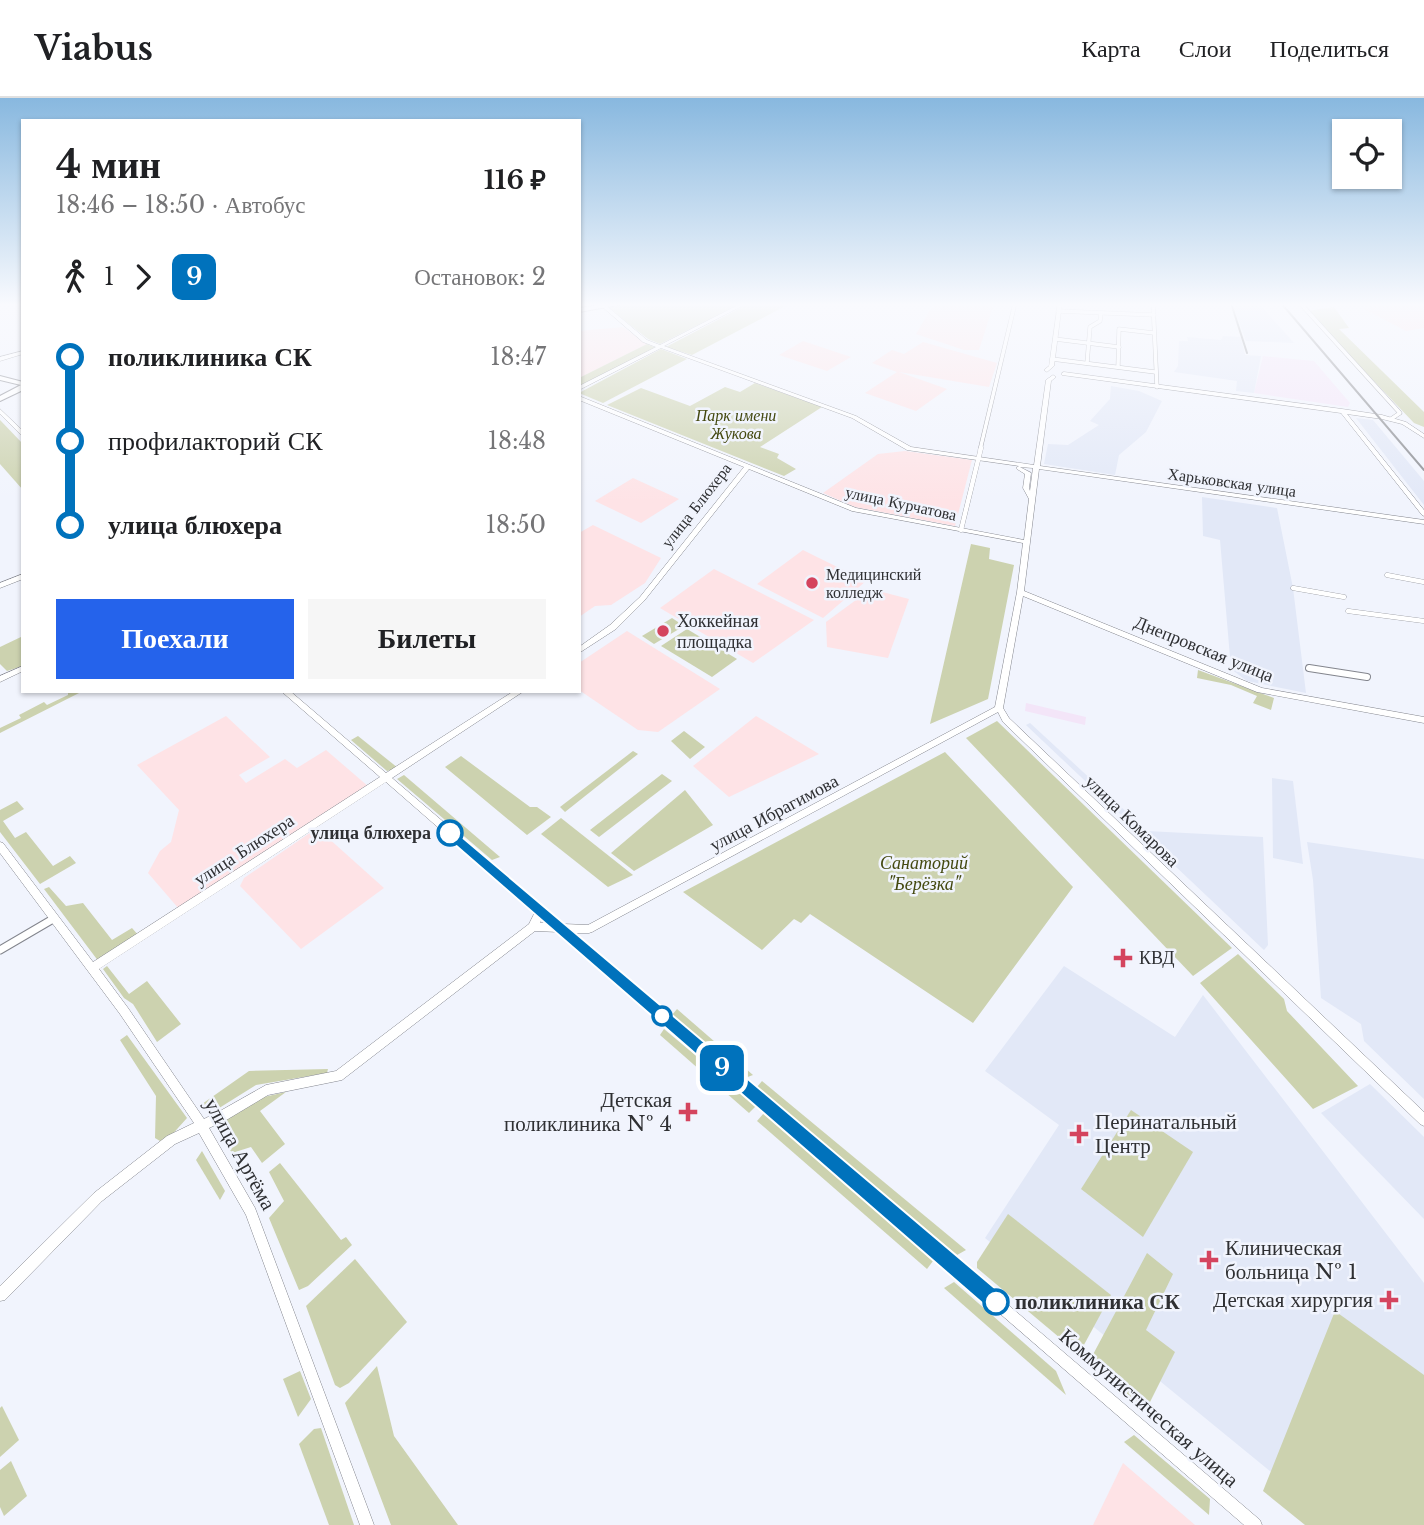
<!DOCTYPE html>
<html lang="ru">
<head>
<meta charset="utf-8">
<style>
	body { margin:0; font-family:"Libre Baskerville",serif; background:#f6f6f6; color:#202124; height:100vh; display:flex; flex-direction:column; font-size:26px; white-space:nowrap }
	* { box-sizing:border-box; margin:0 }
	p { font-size:23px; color:#757577 }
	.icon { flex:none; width:38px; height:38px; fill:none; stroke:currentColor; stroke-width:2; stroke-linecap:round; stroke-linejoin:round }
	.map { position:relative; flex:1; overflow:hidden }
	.details { position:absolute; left:21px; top:21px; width:560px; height:574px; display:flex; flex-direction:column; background:#fff; border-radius:0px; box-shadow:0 2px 5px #0004 }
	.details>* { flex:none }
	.badge { padding:0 14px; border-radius:10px; font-size:24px; line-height:46px }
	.tools { position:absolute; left:1332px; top:21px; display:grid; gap:14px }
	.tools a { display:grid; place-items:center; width:70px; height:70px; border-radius:0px; background:#fff; box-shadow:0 2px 5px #0004; font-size:35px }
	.map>.badge { position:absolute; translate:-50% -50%; box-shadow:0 0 0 4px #fff }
	.legs { display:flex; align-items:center; gap:10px; height:77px; padding:0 35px; font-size:23px }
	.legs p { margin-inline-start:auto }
	.overview { display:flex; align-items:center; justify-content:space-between; height:119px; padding:0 35px }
	h1 { font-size:38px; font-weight:800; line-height:52px }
	.cta { display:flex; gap:14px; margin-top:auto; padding:14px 35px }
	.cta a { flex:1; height:80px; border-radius:0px; background:#2563eb; color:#fff; font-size:28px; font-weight:800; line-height:80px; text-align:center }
	.cta a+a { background:#f6f6f6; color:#202124 }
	ul { padding:0 35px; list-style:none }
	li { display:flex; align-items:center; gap:24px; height:84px; font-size:26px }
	li i { display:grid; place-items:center; width:10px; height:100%; margin:0 9px; background:currentColor }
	li i::after { content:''; width:18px; height:18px; margin:-9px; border:5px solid; border-radius:50%; background:#fff }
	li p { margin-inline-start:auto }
	li:first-child i { background:linear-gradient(#0000 50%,currentColor 0) }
	li:last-child i { background:linear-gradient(currentColor 50%,#0000 0) }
	header { display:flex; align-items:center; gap:42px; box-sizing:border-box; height:98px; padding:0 35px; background:#fff; border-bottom:2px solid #e0e0e0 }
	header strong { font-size:33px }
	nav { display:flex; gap:38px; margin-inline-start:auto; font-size:24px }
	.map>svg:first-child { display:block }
</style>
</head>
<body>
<header>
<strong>Viabus</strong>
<nav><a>Карта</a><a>Слои</a><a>Поделиться</a></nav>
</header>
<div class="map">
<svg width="1424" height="1427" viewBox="0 0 1424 1427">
	<rect width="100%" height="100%" fill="#f1f4fd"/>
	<g fill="#f3e5f8">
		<polygon points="1263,258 1314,263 1350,305 1348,309 1254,295"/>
		<polygon points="1026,605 1086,619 1085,627 1025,613"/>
	</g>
	<g fill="#e2e8f7">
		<polygon points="1232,205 1258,205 1294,245 1246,243"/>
		<polygon points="1223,238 1241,239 1245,257 1261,258 1254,295 1236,293 1237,283 1174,274 1178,268 1179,243 1188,243 1187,239 1221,242"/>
		<polygon points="1111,288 1139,293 1162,303 1146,334 1119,357 1115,377 1044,366 1048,346 1068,347 1099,327 1090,323 1110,301"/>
		<polygon points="1356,320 1373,322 1424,383 1424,407"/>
		<polygon points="1202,399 1277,410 1293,490 1306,595 1247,583 1231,571 1220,442 1203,438"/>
		<polygon points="1030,625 1147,733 1263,739 1268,847 1264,852 1026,627"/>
		<polygon points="1272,680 1293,683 1303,766 1273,760"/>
		<polygon points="1307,744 1424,761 1424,1001 1364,943 1361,926 1321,900 1313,782"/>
		<polygon points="1064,868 1175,939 1203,897 1424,1185 1424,1374 1336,1427 985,1140 1059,1027 985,973"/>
		<polygon points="1370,986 1424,1039 1424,1121 1321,1015"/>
	</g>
	<g fill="#fee3e6">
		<polygon points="968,205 993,208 979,252 964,252 916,236 933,207"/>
		<polygon points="1375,205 1424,205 1424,230 1406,233 1362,210 1377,208"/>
		<polygon points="623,229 647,246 579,280 579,233"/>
		<polygon points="803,243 851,259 827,273 779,257"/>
		<polygon points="923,244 997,265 989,289 899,274 947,291 916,313 865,295 897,274 872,265 892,252 904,256"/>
		<polygon points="905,353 972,362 955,428 855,409 823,395 878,356"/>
		<polygon points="633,380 679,401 641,425 595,403"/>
		<polygon points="593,427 661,460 645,485 611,507 595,508 579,519 579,435"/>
		<polygon points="803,452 817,459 866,483 823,520 757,486"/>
		<polygon points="714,471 814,522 753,565 660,510"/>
		<polygon points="871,491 909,501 888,560 827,549 826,524"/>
		<polygon points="627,533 720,591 658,634 638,632 579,592 579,565"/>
		<polygon points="226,618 270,659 239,677 246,685 285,661 297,670 326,652 369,689 179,811 148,775 160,753 171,744 179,712 137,667"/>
		<polygon points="756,618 819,656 729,699 693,668"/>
		<polygon points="317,730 384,790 301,851 240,788 244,780"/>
		<polygon points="1123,1365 1195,1427 1093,1427"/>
	</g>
	<g fill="#ccd2af">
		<polygon points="636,205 739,205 740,206 660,246 648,241 607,209"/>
		<polygon points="750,205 791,205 692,257 666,249"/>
		<polygon points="1334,209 1349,230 1339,231 1424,314 1424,329 1414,325 1307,213"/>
		<polygon points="647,246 656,250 579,289 579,280"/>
		<polygon points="661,251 687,261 603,305 579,295"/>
		<polygon points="755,285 822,309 760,349 779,356 777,360 796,371 784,378 607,307 641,290 690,308 725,289 740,294"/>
		<polygon points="0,322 23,346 23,392 0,366"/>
		<polygon points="971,446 990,450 989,461 1014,467 988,601 930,626"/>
		<polygon points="672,520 684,528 654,546 642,538"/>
		<polygon points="687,531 737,561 712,579 661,548"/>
		<polygon points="23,538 23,568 7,573 0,566 0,549"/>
		<polygon points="1198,572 1274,600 1271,612 1253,605 1257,598 1231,587 1197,580"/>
		<polygon points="68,593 83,593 0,635 0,630 21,620 19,617 44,604 47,607 68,597"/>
		<polygon points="997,623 1232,850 1193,878 966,640"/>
		<polygon points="684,633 705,649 690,661 671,643"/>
		<polygon points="358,638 398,670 387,673 351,642"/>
		<polygon points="633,653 638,656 565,714 560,709"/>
		<polygon points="945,654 1073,789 973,925 810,816 801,825 794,821 762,852 683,794"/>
		<polygon points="461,658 530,709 537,709 551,719 527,737 445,669"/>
		<polygon points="662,676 672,683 599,739 590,732"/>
		<polygon points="404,677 500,759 492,762 397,681"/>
		<polygon points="685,692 713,727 634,773 611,755"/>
		<polygon points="17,703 24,711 3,723 15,740 26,734 53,768 70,758 76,765 40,786 0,734 0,712"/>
		<polygon points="561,720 633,777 608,789 541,736"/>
		<polygon points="49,789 66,808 83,805 112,842 132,830 139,838 99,864 44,791"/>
		<polygon points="1238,856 1284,901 1287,913 1358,988 1313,1011 1200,885"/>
		<polygon points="107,868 129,896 147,883 181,926 157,944 133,906 124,900 103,871"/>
		<polygon points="677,911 753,977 745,980 672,917"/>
		<polygon points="664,931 756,1008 749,1015 660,937"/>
		<polygon points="127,937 187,1020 169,1040 160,1043 155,1040 156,998 120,942"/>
		<polygon points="328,971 327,975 256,987 216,1012 202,1006 249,973"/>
		<polygon points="762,983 966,1152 957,1157 757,989"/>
		<polygon points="286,994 260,1013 285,1046 262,1065 251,1049 232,1055 217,1032 220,1026 255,1001"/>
		<polygon points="1131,1012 1193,1054 1143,1139 1081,1091"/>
		<polygon points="764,1015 933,1163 927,1171 757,1023"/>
		<polygon points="202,1053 225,1093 220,1102 196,1062"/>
		<polygon points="280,1065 341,1142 346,1139 352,1147 308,1188 299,1192 269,1120 284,1103 269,1074"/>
		<polygon points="1008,1116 1111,1197 1079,1256 977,1170 977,1164"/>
		<polygon points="1147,1155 1173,1176 1146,1232 1175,1254 1146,1312 1089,1264"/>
		<polygon points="355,1161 407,1224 349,1285 340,1290 335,1287 306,1208"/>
		<polygon points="954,1184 1056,1273 1066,1297 944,1190"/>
		<polygon points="1335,1213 1424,1277 1424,1427 1305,1427 1263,1393"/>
		<polygon points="377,1268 394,1338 458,1427 391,1427 345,1305"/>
		<polygon points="300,1273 311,1301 298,1319 283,1281"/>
		<polygon points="2,1308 19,1342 0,1359 0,1310"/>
		<polygon points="321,1330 354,1427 329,1427 299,1346 314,1331"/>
		<polygon points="1134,1337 1210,1401 1209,1417 1124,1344"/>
		<polygon points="11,1363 27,1398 4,1418 0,1409 0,1372"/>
	</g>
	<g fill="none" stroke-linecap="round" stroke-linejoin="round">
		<defs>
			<g id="street-far3">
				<polyline points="1153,205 1157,289"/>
				<polyline points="1300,205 1400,315 1391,321"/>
				<polyline points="1058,213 1154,217"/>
				<polyline points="1055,241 1119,249"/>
				<polyline points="1052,261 1155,274"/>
				<polyline points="1087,265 1090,229 1100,223 1101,215"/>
				<polyline points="1118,269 1119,231 1154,235"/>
				<polyline points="980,352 1015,205"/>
			</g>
			<g id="street-far2">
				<polyline points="961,432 981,350"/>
				<polyline points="1387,477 1424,484"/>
				<polyline points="1293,490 1344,499"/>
				<polyline points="1348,513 1424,523"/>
			</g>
			<polyline id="street-far1" points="1309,570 1367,579"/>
			<polyline id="street" points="0,852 53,821"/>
			<g id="secondary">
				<path d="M598 205H603L647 242 660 247 742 205H748L664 248 856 318 911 349 1034 367 1046 282 1053 277 1056 279 1051 283 1040 368 1424 422V426L1039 371 1024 493 1262 590 1424 619V625L1257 594 1023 498 1003 610 1009 620 1424 1014V1028L1420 1026 1003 624 998 614 592 834 589 835H573L1260 1422 1262 1427H1244L559 834 535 833 342 982 268 997 228 1021 209 1030 255 1110 374 1427H360L246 1117 199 1035 175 1046 102 1103 5 1202 0 1203V1188L94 1095 167 1038 194 1025 120 916 0 755V744L3 745 93 864 380 679 281 593H290L386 675 514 593H524L392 680 563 826 588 827 995 609 1017 494 1023 445 852 413 749 371 644 503 616 531 579 555V549L610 527 640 499 744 369 579 302V298L856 410 1024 442 1029 401 1023 390 1025 376 1017 371 1016 370 1019 368 907 352 852 320 661 250 579 292V288L656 249 643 244ZM1020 369 1033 370 1030 393 1029 390 1031 375ZM386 684 535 814 529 826 336 973 266 987 220 1013 204 1021 128 910 99 871ZM542 820 549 825H540Z"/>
				<polygon points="1058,205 1062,205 1054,268 1047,274 1044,272 1049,268"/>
				<polygon points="23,253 23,256 0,263 0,259"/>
				<polygon points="1064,274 1342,311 1382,317 1406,324 1424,336 1424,340 1402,326 1382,321 1347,316 1424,412 1424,418 1422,417 1341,315 1062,277 1062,275"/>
				<polygon points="0,311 23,333 23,339 0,316"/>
				<polygon points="23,476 23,481 0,490 0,485"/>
				<polygon points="23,568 23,573 0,584 0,578"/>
			</g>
			<g id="primary">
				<polygon points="612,205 629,205 579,214 579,210"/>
				<polygon points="0,278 23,284 23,292 0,303 0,298 21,287 0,282"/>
			</g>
		</defs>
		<use href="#street-far3" stroke="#83858d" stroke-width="4.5"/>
		<use href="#street-far2" stroke="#83858d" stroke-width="5"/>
		<use href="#street-far1" stroke="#83858d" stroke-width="8"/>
		<use href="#street" stroke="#83858d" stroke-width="9"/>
		<use href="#secondary" stroke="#83858d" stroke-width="1"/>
		<use href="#primary" stroke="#83858d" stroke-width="2"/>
		<use href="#street-far3" stroke="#fff" stroke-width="3.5"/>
		<use href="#street-far2" stroke="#fff" stroke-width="4.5"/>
		<use href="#street-far1" stroke="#fff" stroke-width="6"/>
		<use href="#street" stroke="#fff" stroke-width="7"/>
		<use href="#secondary" fill="#fff" fill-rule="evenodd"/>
		<use href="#primary" fill="#fff" fill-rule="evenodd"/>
		<g stroke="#8b8d92" stroke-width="2">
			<polyline points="1231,205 1247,255"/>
			<polyline points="1281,205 1424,372"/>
		</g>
	</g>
	<linearGradient id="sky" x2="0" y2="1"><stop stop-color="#88b8df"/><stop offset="0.51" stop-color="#f9fafe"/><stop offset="1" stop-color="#f9fafe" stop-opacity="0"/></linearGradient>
	<rect width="1424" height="405" fill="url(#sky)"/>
	<polygon fill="#0072bc" stroke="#fff" stroke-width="2" points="450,729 1003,1197 1006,1204 1003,1211 996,1214 989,1211 445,738 443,735"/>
	<g fill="#d4445e" stroke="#f1f4fd" stroke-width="2.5">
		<circle cx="812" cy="485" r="7"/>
		<circle cx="663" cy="533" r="7"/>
		<path d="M1119.5 849.5h7v7h7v7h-7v7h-7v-7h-7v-7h7z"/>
		<path d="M684.5 1003.5h7v7h7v7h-7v7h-7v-7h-7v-7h7z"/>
		<path d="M1075.5 1025.5h7v7h7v7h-7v7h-7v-7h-7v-7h7z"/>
		<path d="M1205.5 1151.5h7v7h7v7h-7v7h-7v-7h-7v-7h7z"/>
		<path d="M1385.5 1191.5h7v7h7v7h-7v7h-7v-7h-7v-7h7z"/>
	</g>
	<g fill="#fff" stroke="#0072bc" stroke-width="3.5">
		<circle cx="450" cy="735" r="12"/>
		<circle cx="662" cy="918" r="9"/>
		<circle cx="996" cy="1204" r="12"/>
	</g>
	<g text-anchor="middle" stroke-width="5" stroke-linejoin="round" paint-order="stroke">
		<g font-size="16" font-style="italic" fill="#444910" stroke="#f1f4fd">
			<text x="736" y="323">Парк имени<tspan x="736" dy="18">Жукова</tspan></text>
		</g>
		<g font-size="16" fill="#2f3033" stroke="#f1f4fd">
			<text transform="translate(1232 384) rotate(8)" y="6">Харьковская улица</text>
			<text transform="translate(901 405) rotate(12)" y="6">улица Курчатова</text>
			<text transform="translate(696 407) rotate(-52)" y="6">улица Блюхера</text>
		</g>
		<g font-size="16" fill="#2f3033" stroke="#f1f4fd" text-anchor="start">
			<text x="826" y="482">Медицинский<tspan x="826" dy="18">колледж</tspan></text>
		</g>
		<g font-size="18" fill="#2f3033" stroke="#f1f4fd" text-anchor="start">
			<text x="677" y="529">Хоккейная<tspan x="677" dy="21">площадка</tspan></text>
			<text x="1139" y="866">КВД</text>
		</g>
		<g font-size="18" fill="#2f3033" stroke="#f1f4fd">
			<text transform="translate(1204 551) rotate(22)" y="6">Днепровская улица</text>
			<text transform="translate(774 715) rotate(-28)" y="6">улица Ибрагимова</text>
			<text transform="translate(1132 723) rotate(44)" y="6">улица Комарова</text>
			<text transform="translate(244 752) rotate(-33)" y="6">улица Блюхера</text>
		</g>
		<g font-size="18" font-weight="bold" fill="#2f3033" stroke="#f1f4fd" text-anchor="end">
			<text x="431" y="741">улица блюхера</text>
		</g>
		<g font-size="18" font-style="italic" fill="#444910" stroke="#f1f4fd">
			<text x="924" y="771">Санаторий<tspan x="924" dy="21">"Берёзка"</tspan></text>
		</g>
		<g font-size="21" fill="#2f3033" stroke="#f1f4fd" text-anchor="end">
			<text x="672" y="1009">Детская<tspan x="672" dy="24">поликлиника № 4</tspan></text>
			<text x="1095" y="1031" text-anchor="start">Перинатальный<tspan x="1095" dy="24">Центр</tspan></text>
			<text x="1225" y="1157" text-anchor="start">Клиническая<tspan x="1225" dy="24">больница № 1</tspan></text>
			<text x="1373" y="1209">Детская хирургия</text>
		</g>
		<g font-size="21" fill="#2f3033" stroke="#f1f4fd">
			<text transform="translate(240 1056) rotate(61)" y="7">улица Артёма</text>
			<text transform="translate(1149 1310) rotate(41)" y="7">Коммунистическая улица</text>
		</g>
		<g font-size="21" font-weight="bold" fill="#2f3033" stroke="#f1f4fd" text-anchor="start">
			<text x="1015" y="1211">поликлиника СК</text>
		</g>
	</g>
</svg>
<div class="tools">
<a><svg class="icon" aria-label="locate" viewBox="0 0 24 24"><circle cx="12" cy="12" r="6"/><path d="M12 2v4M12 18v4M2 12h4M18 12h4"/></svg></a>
</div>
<b class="badge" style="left:722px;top:970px;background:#0072bc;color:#fff">9</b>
<section class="details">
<div class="overview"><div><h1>4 мин</h1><p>18:46 – 18:50 · Автобус</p></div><b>116 ₽</b></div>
<div class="legs"><svg class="icon" aria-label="walk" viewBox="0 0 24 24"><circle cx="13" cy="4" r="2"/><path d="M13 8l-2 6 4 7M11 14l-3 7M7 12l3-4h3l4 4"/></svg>1<svg class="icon" aria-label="forward" viewBox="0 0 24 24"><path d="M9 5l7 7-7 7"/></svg><b class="badge" style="background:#0072bc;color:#fff">9</b><p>Остановок: 2</p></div>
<ul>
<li><i style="color:#0072bc"></i><b>поликлиника СК</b><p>18:47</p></li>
<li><i style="color:#0072bc"></i><span>профилакторий СК</span><p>18:48</p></li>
<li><i style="color:#0072bc"></i><b>улица блюхера</b><p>18:50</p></li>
</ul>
<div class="cta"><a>Поехали</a><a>Билеты</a></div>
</section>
</div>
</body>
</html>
